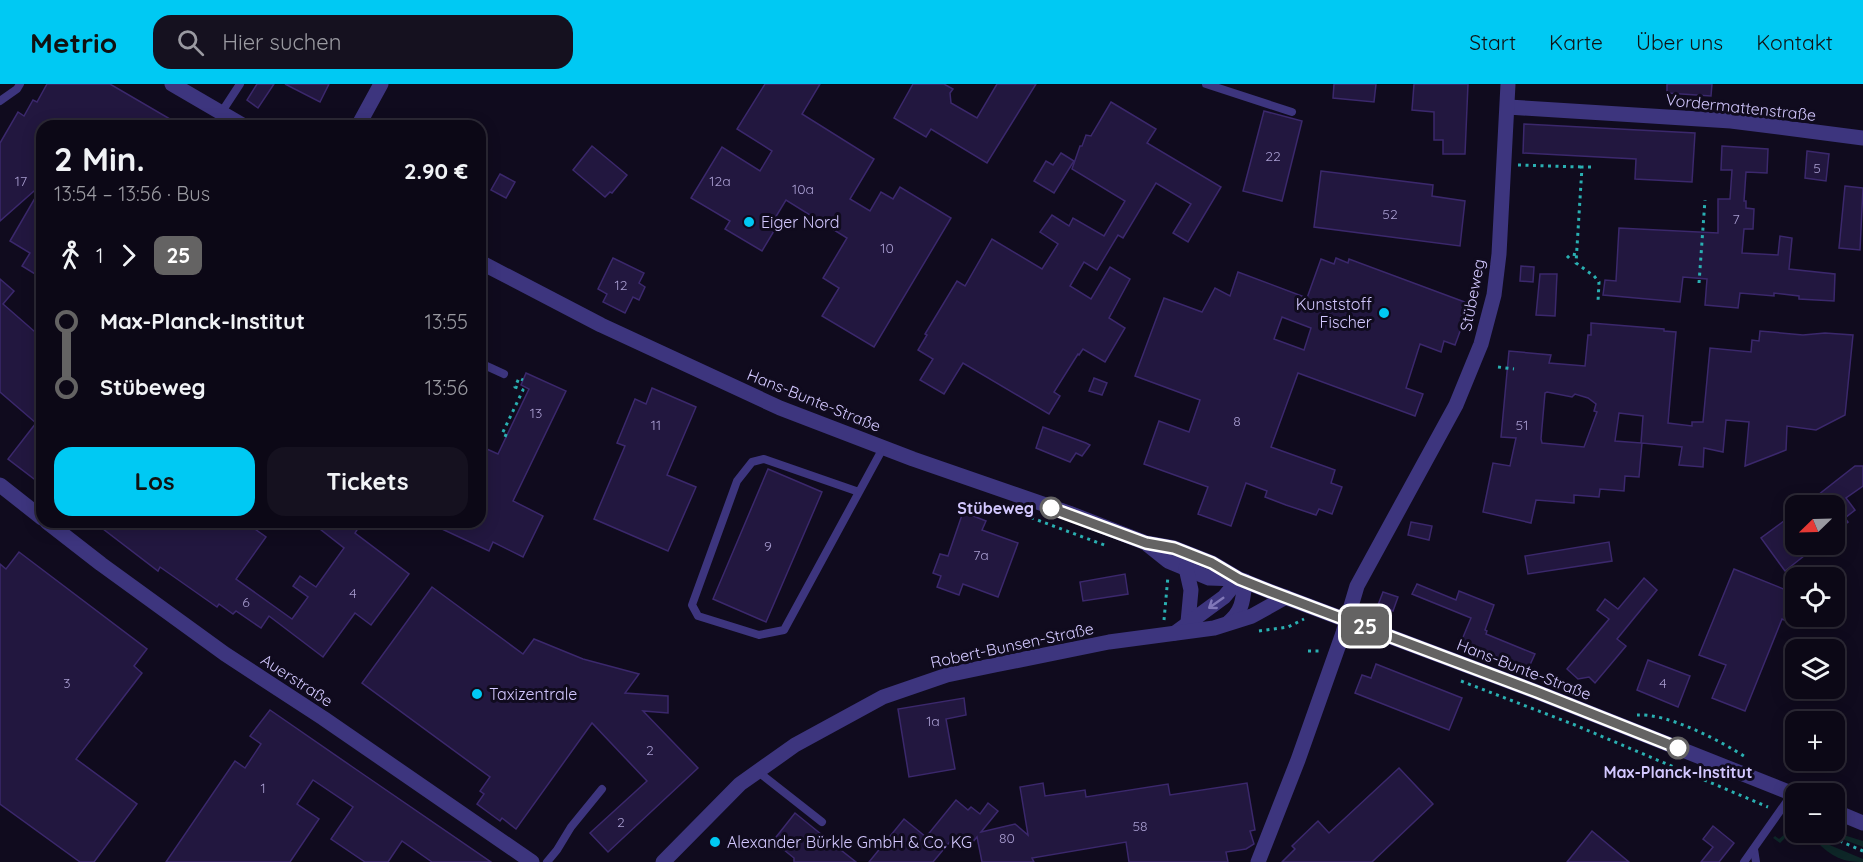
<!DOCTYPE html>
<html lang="de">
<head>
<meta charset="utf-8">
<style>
	body { margin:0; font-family:Quicksand,sans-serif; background:#15111f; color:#f1f3f6; height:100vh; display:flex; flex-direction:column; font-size:22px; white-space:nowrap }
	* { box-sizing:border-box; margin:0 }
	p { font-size:20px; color:#9a9aa1 }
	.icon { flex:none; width:33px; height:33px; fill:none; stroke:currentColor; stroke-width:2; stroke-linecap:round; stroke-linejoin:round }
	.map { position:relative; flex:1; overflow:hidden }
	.side { position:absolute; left:36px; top:36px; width:450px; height:408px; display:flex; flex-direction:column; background:#0c0816; border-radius:18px; box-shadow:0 3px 15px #0003,0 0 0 2px #2c2935 }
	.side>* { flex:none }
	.badge { padding:0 12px; border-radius:9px; font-size:21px; line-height:39px }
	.needle { width:39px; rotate:247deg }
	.fabs { position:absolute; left:1785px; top:411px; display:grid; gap:12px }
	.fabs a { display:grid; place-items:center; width:60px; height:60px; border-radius:12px; background:#0c0816; box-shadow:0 3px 15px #0003,0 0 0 2px #2c2935; font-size:30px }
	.map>.badge { position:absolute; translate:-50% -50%; box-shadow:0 0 0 3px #fff }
	.legs { display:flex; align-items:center; gap:9px; height:66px; padding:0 18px; font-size:20px }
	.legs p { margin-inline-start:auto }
	.headline { display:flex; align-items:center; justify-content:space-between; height:102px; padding:0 18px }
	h1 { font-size:33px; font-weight:700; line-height:45px }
	.action { display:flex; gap:12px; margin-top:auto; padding:12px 18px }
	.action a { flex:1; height:69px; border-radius:18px; background:#00c9f3; color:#111; font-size:24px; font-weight:700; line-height:69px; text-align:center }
	.action a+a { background:#15111f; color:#f1f3f6 }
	ul { padding:0 18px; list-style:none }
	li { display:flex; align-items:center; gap:21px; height:66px; font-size:22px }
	li i { display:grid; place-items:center; width:9px; height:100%; margin:0 8px; background:currentColor }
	li i::after { content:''; width:15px; height:15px; margin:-8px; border:4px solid; border-radius:50%; background:#0c0816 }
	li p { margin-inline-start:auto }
	li:first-child i { background:linear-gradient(#0000 50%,currentColor 0) }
	li:last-child i { background:linear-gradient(currentColor 50%,#0000 0) }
	header { display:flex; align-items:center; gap:36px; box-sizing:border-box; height:84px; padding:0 30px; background:#00c9f3; color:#111 }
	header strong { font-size:28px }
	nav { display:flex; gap:33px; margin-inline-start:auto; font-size:21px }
	.search { width:420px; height:54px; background:#15111f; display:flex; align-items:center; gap:15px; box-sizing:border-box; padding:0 21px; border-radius:18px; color:#9a9aa1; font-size:22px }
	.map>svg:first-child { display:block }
</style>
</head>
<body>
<header>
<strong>Metrio</strong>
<div class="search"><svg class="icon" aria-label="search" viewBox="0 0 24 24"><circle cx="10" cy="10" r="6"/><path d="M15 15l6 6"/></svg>Hier suchen</div>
<nav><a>Start</a><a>Karte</a><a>Über uns</a><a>Kontakt</a></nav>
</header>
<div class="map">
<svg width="1863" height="778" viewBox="0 0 1863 778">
	<rect width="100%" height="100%" fill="#100b1e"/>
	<g fill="#0e2728">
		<path d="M1792 744 1795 746 1796 748 1801 749 1863 775V778C1843 778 1832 773 1817 758L1813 761 1799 754 1793 746 1780 759 1773 754 1775 752 1779 755Z"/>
		<polygon points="1834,748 1863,757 1863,763 1827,749"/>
	</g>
	<g fill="#22173f" stroke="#3b286c" stroke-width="1.5" fill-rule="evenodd">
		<polygon points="47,0 110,0 182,42 42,42 42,100 0,137 0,59 18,28 24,32 33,16 37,18"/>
		<polygon points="257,0 274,0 258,24 247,16"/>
		<polygon points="285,0 329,0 320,18"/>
		<polygon points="765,0 820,0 802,30 874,75 850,115 870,127 881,108 893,115 900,103 951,134 874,263 822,232 839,204 823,194 847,154 786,116 772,139 777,142 762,167 725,145 730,137 691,114 722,63 760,87 772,67 737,45"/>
		<polygon points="913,0 944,0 953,5 950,9 951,19 977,34 997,0 1036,0 987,79 931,45 926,53 894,34"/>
		<polygon points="1334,0 1376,0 1374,18 1333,14"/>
		<polygon points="1414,0 1468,0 1465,70 1443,70 1443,56 1434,56 1434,28 1412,26"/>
		<polygon points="1667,0 1712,0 1711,12 1667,9"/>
		<polygon points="1111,18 1156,45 1147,59 1221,103 1188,158 1173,149 1191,120 1156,99 1123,154 1118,151 1097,186 1084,178 1070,202 1091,215 1110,183 1130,195 1109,234 1125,244 1105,278 1083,265 1079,271 1078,270 1054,308 1060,312 1049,330 963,279 944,310 920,296 933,275 918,266 927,251 925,250 957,197 965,202 992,155 1042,185 1058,160 1040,148 1052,131 1069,142 1073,134 1104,152 1125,117 1072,85 1080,62 1082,62 1086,51 1091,52"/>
		<polygon points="1264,27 1302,37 1282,117 1243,107"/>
		<polygon points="1524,40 1695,49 1692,98 1635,95 1636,75 1523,69"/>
		<polygon points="592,62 627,91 612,109 610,108 605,113 573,86"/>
		<polygon points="1722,62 1768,65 1767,89 1746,88 1744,117 1746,117 1746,124 1754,125 1753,145 1744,145 1742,169 1778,171 1780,152 1792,154 1789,185 1835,190 1834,217 1799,215 1799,212 1774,209 1774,212 1740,209 1738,224 1705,221 1707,195 1683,193 1680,218 1603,211 1605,196 1616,197 1619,144 1718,149 1718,115 1730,115 1732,86 1721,86"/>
		<polygon points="1807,67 1829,70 1826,97 1805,94"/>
		<polygon points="1061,69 1074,77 1054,109 1034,97 1046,77 1053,81"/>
		<polygon points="1321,87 1433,101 1432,112 1465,117 1460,162 1314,143"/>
		<polygon points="500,90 515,98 506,114 491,106"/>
		<polygon points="42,102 42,178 35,190 22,182 30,169 10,157"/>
		<polygon points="1845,102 1863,104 1860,166 1839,164"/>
		<polygon points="613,174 644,189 639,199 645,203 639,216 633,213 625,229 603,218 607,210 598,205"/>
		<path d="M1336 174 1348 179 1349 175 1470 220 1455 261 1444 257 1441 268 1420 260 1406 304 1423 310 1415 332 1298 289 1271 363 1335 386 1331 399 1342 403 1332 430 1319 425 1316 431 1286 421 1265 413 1267 407 1246 399 1231 442 1198 430 1208 403 1144 380 1159 337 1189 348 1200 316 1135 292 1164 214 1202 228 1215 204 1230 212 1238 188 1307 214 1321 175 1334 180ZM1282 233 1311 244 1304 266 1274 255Z"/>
		<polygon points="1521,182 1534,183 1533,198 1520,197"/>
		<polygon points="1540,190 1557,190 1555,232 1536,231"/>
		<polygon points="0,195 14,207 3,220 42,254 42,401 8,375 36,339 0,308"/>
		<path d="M1591 239 1664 245V247L1676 248 1668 339 1692 342V338H1703L1710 264 1751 268 1752 256 1759 257 1760 247 1803 251 1825 249 1853 251 1845 331 1816 346 1787 342 1786 366 1745 382 1749 338 1726 336 1723 368 1704 364 1703 383 1679 381 1682 363 1642 359 1639 393 1625 392 1624 407 1600 405 1599 413 1574 411V419L1536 416 1531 439 1483 428 1493 379 1510 382 1516 354 1501 353 1509 267 1551 271 1549 279 1585 282 1588 251H1591ZM1547 308 1572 313 1575 310 1588 314 1596 320 1594 327 1597 328 1584 363 1542 359 1541 355 1545 309ZM1619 329 1643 332 1641 359 1615 357Z"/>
		<polygon points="526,289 566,307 513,417 543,432 523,473 493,458 489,467 427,438 480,438 480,362 498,370 529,305 521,301"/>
		<polygon points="1094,294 1107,299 1102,311 1089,307"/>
		<polygon points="652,304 696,323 667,391 696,403 668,467 594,435 625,362 617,359 635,315 646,320"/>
		<polygon points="1043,343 1086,359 1090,361 1082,372 1076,369 1070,378 1036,364"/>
		<polygon points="1855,382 1863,382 1863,402 1846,414 1855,426 1845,434 1848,438 1834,449 1834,422 1804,422"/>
		<polygon points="768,385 822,408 766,538 713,515"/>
		<polygon points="963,428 986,437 982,446 1018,459 998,513 963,500 959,511 937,503 941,492 933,489 940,470 948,472"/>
		<polygon points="1796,428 1796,460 1819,460 1785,487 1761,454"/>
		<polygon points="94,438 245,438 266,453 236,495 292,535 308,513 293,502 300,492 316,503 344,464 311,438 362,438 355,449 409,490 371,541 355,529 323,573 269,532 261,544 236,527 233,530 219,520 217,523 160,483 158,487"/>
		<polygon points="1411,438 1432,442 1429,456 1408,451"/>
		<polygon points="1609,458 1612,477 1528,490 1525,472"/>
		<polygon points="19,468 147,565 134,582 142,589 76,675 137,720 94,778 80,778 0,720 0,480 6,485"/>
		<polygon points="1734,485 1796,510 1796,541 1782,535 1745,627 1712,614 1726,581 1699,571"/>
		<polygon points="1125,490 1128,510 1083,517 1080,498"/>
		<polygon points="1644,494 1657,506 1617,555 1626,562 1595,599 1589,593 1578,595 1567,585 1609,535 1597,526 1605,515 1618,525"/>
		<polygon points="1417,500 1456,516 1459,507 1494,521 1485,546 1487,547 1486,550 1535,570 1528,585 1461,558 1471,534 1412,510"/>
		<polygon points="432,503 523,570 534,555 583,575 639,590 625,609 668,612 668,629 643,627 698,684 608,768 590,749 647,697 592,639 516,745 502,734 500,737 477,720 484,710 480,707 490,693 362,599"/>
		<polygon points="1383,508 1398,513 1393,527 1378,521"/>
		<polygon points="1648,576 1690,592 1678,623 1637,606"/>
		<polygon points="1376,580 1462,614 1449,646 1355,609 1362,591 1371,594"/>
		<polygon points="964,614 966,631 946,635 955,685 909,693 898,625"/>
		<polygon points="270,626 354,684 491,778 432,778 402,757 388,778 365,778 331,755 353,723 313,696 297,720 319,735 290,778 166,778 235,677 245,684 261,660 250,652"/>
		<polygon points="1399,684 1433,720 1372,778 1282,778 1295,765 1292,762 1318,737 1329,749"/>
		<polygon points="1043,699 1045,712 1085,706 1086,713 1168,700 1170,711 1247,699 1255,746 1250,747 1254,760 1246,765 1226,768 1228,778 1129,778 1126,758 1032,774 1034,778 982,778 977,753 967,765 953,754 933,778 869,778 904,735 926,753 956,716 968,726 971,723 980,730 988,719 998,727 981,748 1015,740 1028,751 1020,703"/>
		<polygon points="795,729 832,759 856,778 794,778 794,774 773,757"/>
		<polygon points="1713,742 1734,759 1719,778 1701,778 1713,763 1703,755"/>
		<polygon points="1592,747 1629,778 1567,778"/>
	</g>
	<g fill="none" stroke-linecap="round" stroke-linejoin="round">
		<g stroke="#2ab0b2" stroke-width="3" stroke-dasharray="3 4.5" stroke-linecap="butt">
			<polyline points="1518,81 1582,83"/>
			<polyline points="1591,83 1582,83 1576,179 1594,192 1599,198 1598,218"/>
			<polyline points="1567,174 1571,170 1577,171"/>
			<polyline points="1699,199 1705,116"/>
			<polyline points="1498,283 1514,285"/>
			<polyline points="507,352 502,350 523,306 515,303 519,294 523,296"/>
			<polyline points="1024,431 1107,462"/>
			<polyline points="1164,536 1168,492"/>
			<polyline points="1259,547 1288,543 1304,535"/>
			<polyline points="1308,567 1321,567"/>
			<polyline points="1461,597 1575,641 1768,723"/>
			<path d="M1637 631C1668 629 1721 657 1747 674"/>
			<polyline points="1809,704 1824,710"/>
			<polyline points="1788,733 1796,737"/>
			<polyline points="1819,748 1863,767"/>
		</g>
		<g stroke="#3d357e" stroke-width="8">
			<polyline points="1206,0 1292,28"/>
			<polyline points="0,17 17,5 20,0"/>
			<polyline points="221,29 240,0"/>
			<polyline points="480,279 504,290"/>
			<polyline points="859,408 764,375 752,378 737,397 692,521 698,532 759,551 784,546 883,364"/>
			<polyline points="757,687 822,738"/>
			<polyline points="1754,765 1756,778"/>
			<polyline points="547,778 557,766 571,743 602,705"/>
			<polyline points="1744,778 1792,710"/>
		</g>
		<g stroke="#3d357e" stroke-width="15">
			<polyline points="172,0 244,42"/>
			<polyline points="1508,23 1731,37 1863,54"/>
			<polyline points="358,42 381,0"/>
			<polyline points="480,178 601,241 780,324 913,375 1069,429 1146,459 1174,464 1212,479 1239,495 1269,507 1537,608 1796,711"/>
			<polyline points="0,401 42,434"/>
			<polyline points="47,438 101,480 225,570 323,634 532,778"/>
			<polyline points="1148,461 1168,477 1209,494 1238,495"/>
			<polyline points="1186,484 1191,506 1188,538"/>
			<path d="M1228 539C1243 527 1243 515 1245 497"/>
			<polyline points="1175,549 1224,513 1239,495"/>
			<polyline points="1834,727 1863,739"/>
			<polyline points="663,778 740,700 795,661 883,613 947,591 995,581 1109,558 1214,544 1252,532 1286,513"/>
			<polyline points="1258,778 1298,676 1343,549 1357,502 1456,321 1481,260 1494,211 1499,170 1508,0"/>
		</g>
	</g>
	<defs><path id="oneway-shaft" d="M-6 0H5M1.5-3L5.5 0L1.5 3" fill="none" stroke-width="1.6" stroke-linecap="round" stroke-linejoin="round" transform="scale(1.5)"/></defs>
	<use stroke="#8077b8" href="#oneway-shaft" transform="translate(1216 519) rotate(145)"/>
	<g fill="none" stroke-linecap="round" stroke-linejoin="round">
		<defs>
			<polyline id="line-1" points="1051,424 1146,459 1174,464 1212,479 1239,495 1269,507 1537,608 1678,664"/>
		</defs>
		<use href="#line-1" stroke="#fff" stroke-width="14"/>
		<use href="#line-1" stroke="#646363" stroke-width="9"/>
	</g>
	<g fill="#00c9f3" stroke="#100b1e" stroke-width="2">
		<circle cx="749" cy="138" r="6"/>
		<circle cx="1384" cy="229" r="6"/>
		<circle cx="477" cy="610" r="6"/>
		<circle cx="715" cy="758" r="6"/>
	</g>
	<g fill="#fff" stroke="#646363" stroke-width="3">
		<circle cx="1051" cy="424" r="10"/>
		<circle cx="1678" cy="664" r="10"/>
	</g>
	<g text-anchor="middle" stroke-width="6" stroke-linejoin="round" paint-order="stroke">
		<g font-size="14" fill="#a79ccf">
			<text x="1273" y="77">22</text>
			<text x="1817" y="89">5</text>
			<text x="21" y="102">17</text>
			<text x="720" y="102">12a</text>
			<text x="803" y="110">10a</text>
			<text x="1390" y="135">52</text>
			<text x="1736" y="140">7</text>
			<text x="887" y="169">10</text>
			<text x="621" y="206">12</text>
			<text x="536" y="334">13</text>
			<text x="1237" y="342">8</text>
			<text x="656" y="346">11</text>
			<text x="1522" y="346">51</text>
			<text x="768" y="467">9</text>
			<text x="981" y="476">7a</text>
			<text x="353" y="514">4</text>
			<text x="246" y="523">6</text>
			<text x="67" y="604">3</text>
			<text x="1663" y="604">4</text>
			<text x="933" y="642">1a</text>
			<text x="650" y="671">2</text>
			<text x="263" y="709">1</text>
			<text x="621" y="743">2</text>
			<text x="1140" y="747">58</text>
			<text x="1007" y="759">80</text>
		</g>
		<g font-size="16" fill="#d3c8ff" stroke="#100b1e">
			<text transform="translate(1741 23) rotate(6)" y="6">Vordermattenstraße</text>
			<text transform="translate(1472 211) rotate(-79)" y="6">Stübeweg</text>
			<text transform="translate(814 316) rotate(22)" y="6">Hans-Bunte-Straße</text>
			<text transform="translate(1012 561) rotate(-12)" y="6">Robert-Bunsen-Straße</text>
			<text transform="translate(1524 585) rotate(21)" y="6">Hans-Bunte-Straße</text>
			<text transform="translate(297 596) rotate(33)" y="6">Auerstraße</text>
		</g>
		<g font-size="16" fill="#d3c8ff" stroke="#100b1e" text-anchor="start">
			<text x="761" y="144">Eiger Nord</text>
			<text x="1372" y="226" text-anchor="end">Kunststoff<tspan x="1372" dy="18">Fischer</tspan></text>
			<text x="489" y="616">Taxizentrale</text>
			<text x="727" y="764">Alexander Bürkle GmbH &amp; Co. KG</text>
		</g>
		<g font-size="16" font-weight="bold" fill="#d3c8ff" stroke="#100b1e" text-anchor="end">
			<text x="1034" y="430">Stübeweg</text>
			<text x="1678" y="694" text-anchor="middle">Max-Planck-Institut</text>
		</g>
	</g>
</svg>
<div class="fabs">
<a><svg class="needle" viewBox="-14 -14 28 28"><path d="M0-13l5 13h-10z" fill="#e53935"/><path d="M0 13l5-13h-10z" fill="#9a9aa1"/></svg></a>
<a><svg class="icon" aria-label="locate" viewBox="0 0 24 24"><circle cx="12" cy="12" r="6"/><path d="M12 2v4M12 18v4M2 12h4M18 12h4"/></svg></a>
<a><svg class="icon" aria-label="layers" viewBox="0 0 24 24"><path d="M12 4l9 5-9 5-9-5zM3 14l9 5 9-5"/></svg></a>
<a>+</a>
<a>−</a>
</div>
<b class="badge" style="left:1365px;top:542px;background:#646363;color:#fff">25</b>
<section class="side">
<div class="headline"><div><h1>2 Min.</h1><p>13:54 – 13:56 · Bus</p></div><b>2.90 €</b></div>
<div class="legs"><svg class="icon" aria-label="walk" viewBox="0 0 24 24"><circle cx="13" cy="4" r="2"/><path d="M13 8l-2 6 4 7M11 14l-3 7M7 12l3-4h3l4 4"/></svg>1<svg class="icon" aria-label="forward" viewBox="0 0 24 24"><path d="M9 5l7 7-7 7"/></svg><b class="badge" style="background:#646363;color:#fff">25</b></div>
<ul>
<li><i style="color:#646363"></i><b>Max-Planck-Institut</b><p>13:55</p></li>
<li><i style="color:#646363"></i><b>Stübeweg</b><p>13:56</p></li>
</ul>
<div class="action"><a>Los</a><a>Tickets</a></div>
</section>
</div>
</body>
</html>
